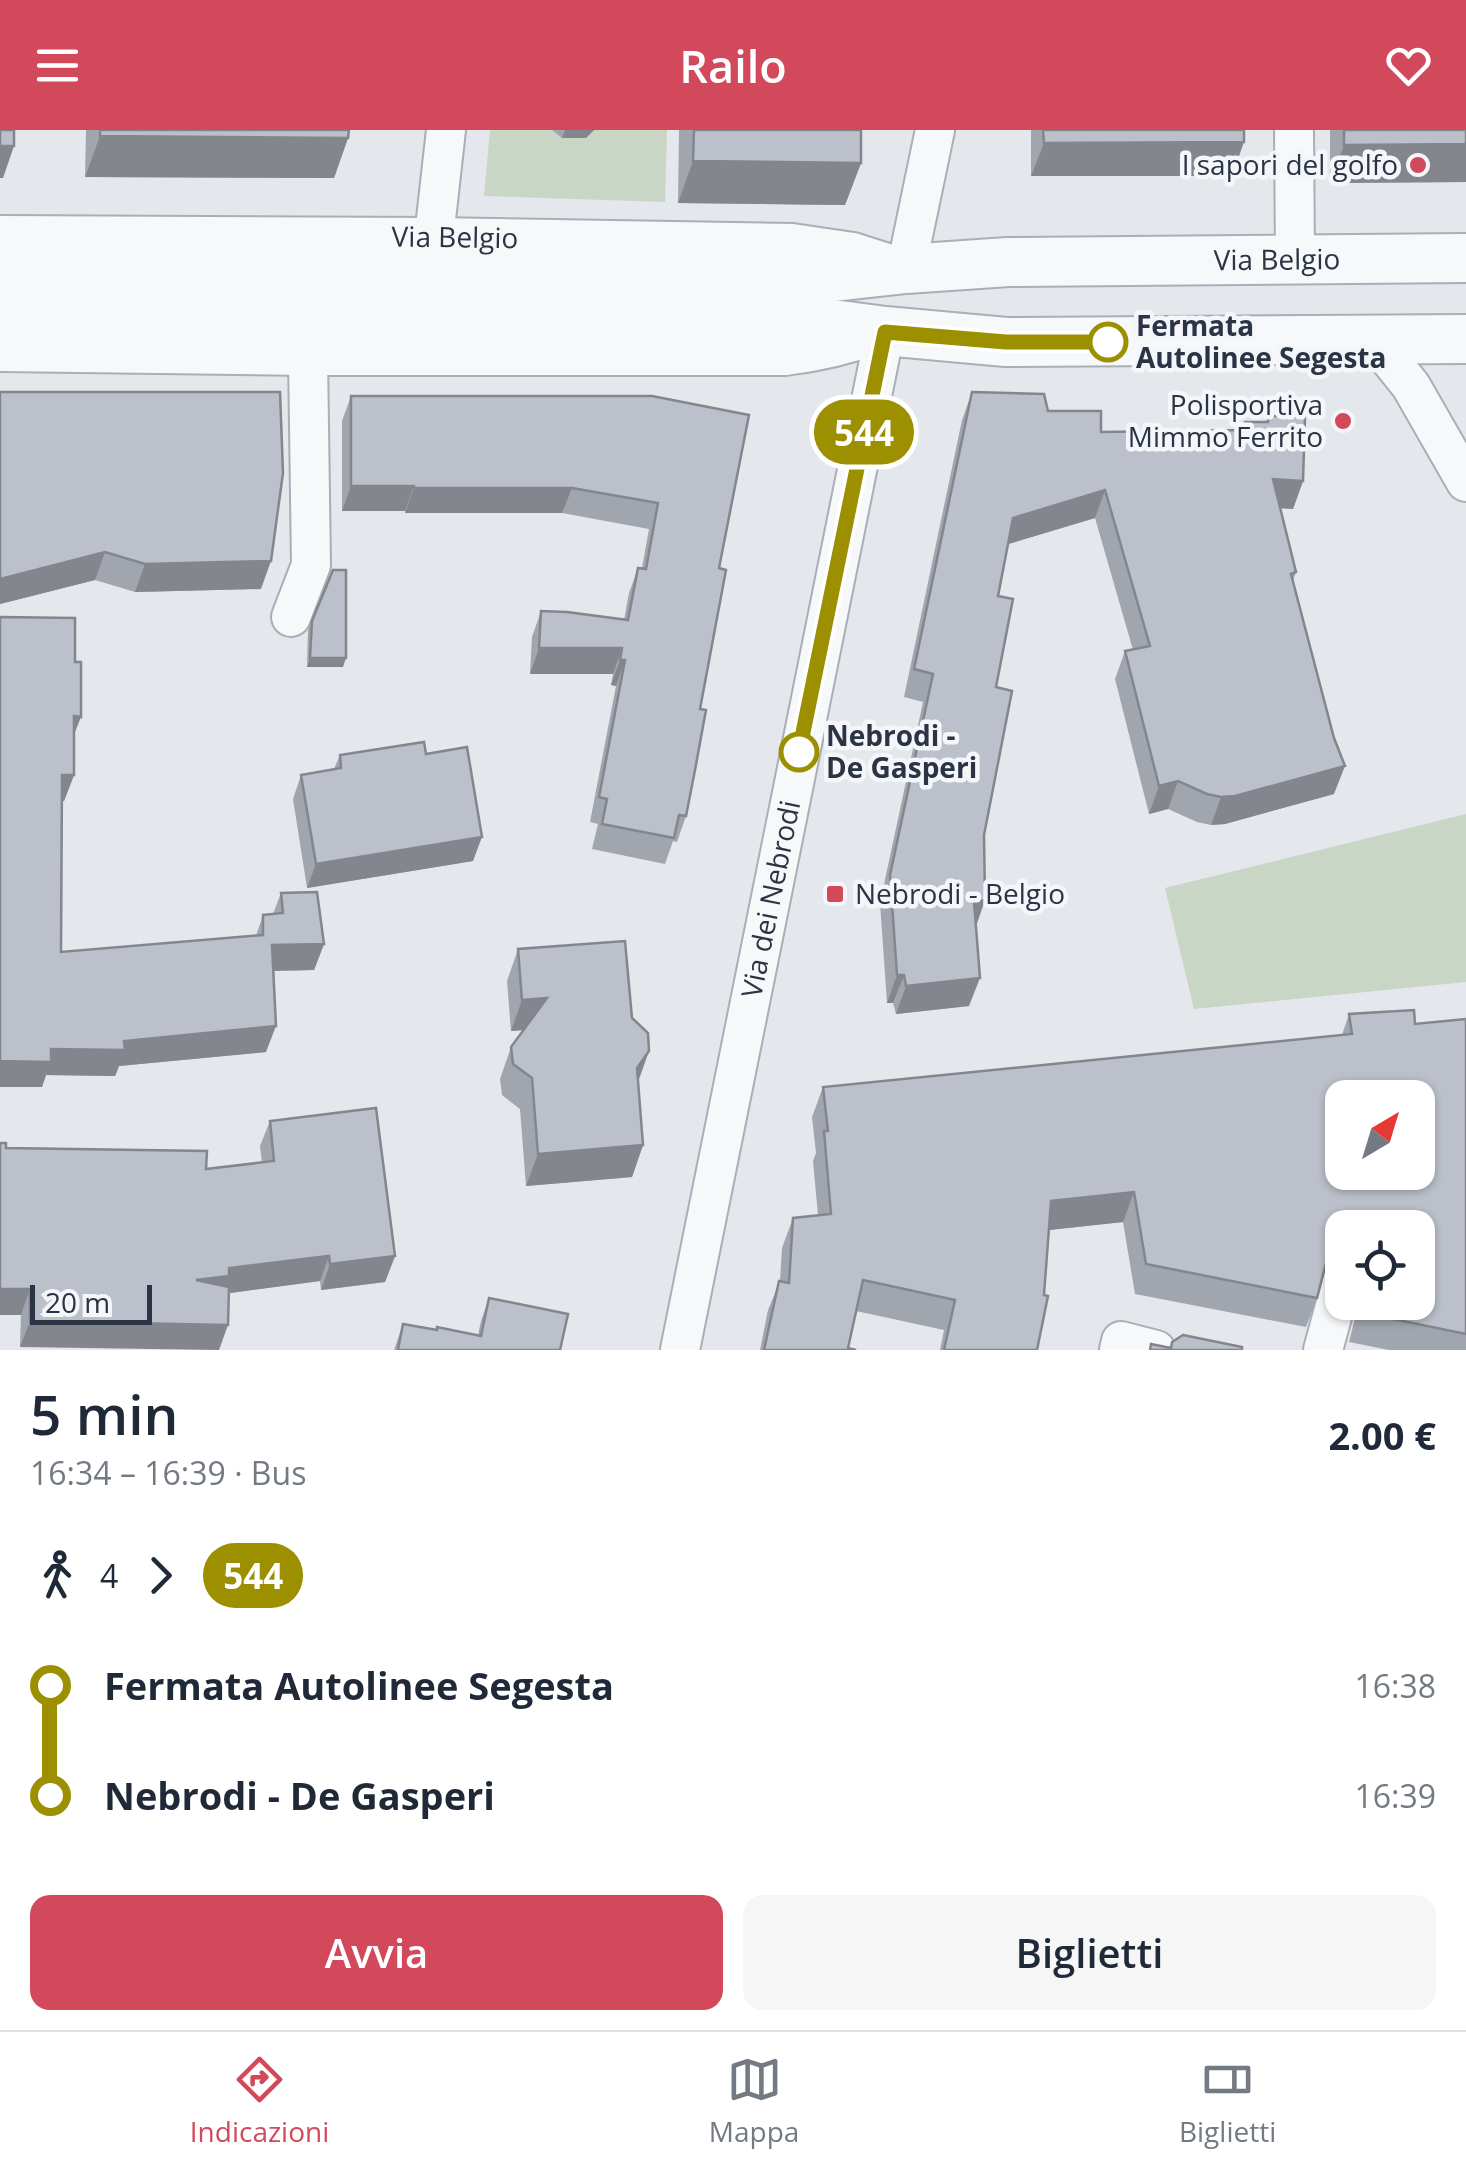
<!DOCTYPE html>
<html lang="it">
<head>
<meta charset="utf-8">
<style>
	body { margin:0; font-family:"Open Sans",sans-serif; background:#f6f6f7; color:#1f2937; height:100vh; display:flex; flex-direction:column; font-size:38px; white-space:nowrap }
	* { box-sizing:border-box; margin:0 }
	p { font-size:32px; color:#747a83 }
	.icon { flex:none; width:55px; height:55px; fill:none; stroke:currentColor; stroke-width:2; stroke-linecap:round; stroke-linejoin:round }
	.map { position:relative; height:1220px; overflow:hidden }
	.drawer { display:flex; flex-direction:column; background:#fff; flex:1 }
	.drawer>* { flex:none }
	.badge { padding:0 20px; border-radius:32px; font-size:35px; line-height:65px }
	.needle { width:65px; rotate:38deg }
	.buttons { position:absolute; left:1325px; top:950px; display:grid; gap:20px }
	.buttons a { display:grid; place-items:center; width:110px; height:110px; border-radius:20px; background:#fff; box-shadow:0 2px 8px #0004; font-size:50px }
	.scale { position:absolute; left:30px; bottom:25px; width:122px; box-sizing:border-box; padding-left:10px; border:5px solid #2b3445; border-top:0; font-size:28px; line-height:35px; white-space:nowrap; color:#2b3445; -webkit-text-stroke:8px #f4f6f9; paint-order:stroke }
	.map>.badge { position:absolute; translate:-50% -50%; box-shadow:0 0 0 5px #fff }
	.legs { display:flex; align-items:center; gap:15px; height:110px; padding:0 30px; font-size:32px }
	.legs p { margin-inline-start:auto }
	.summary { display:flex; align-items:center; justify-content:space-between; height:170px; padding:0 30px }
	h1 { font-size:55px; font-weight:600; line-height:75px }
	.button { display:flex; gap:20px; margin-top:auto; padding:20px 30px }
	.button a { flex:1; height:115px; border-radius:20px; background:#d1495b; color:#fff; font-size:40px; font-weight:600; line-height:115px; text-align:center }
	.button a+a { background:#f6f6f7; color:#1f2937 }
	ul { padding:0 30px; list-style:none }
	li { display:flex; align-items:center; gap:35px; height:110px; font-size:38px }
	li i { display:grid; place-items:center; width:15px; height:100%; margin:0 12px; background:currentColor }
	li i::after { content:''; width:25px; height:25px; margin:-12px; border:8px solid; border-radius:50%; background:#fff }
	li p { margin-inline-start:auto }
	li:first-child i { background:linear-gradient(#0000 50%,currentColor 0) }
	li:last-child i { background:linear-gradient(currentColor 50%,#0000 0) }
	header { display:flex; justify-content:space-between; align-items:center; height:130px; padding:0 30px; background:#d1495b; color:#fff; font-size:45px; font-weight:600 }
	.dock { display:flex; justify-content:space-around; align-items:center; height:140px; border-top:2px solid #e0e1e3; background:#fff; font-size:28px; color:#747a83 }
	.dock a { display:grid; justify-items:center; gap:5px }
	.dock .selected { color:#d1495b }
	.map>svg:first-child { display:block }
</style>
</head>
<body>
<header><svg class="icon" aria-label="menu" viewBox="0 0 24 24"><path d="M4 6h16M4 12h16M4 18h16"/></svg>Railo<svg class="icon" aria-label="heart" viewBox="0 0 24 24"><path d="M12 20l-8-8c-3-5 5-10 8-4 3-6 11-1 8 4z"/></svg></header>
<div class="map">
<svg width="1466" height="1220" viewBox="0 0 1466 1220">
	<rect width="100%" height="100%" fill="#e4e7ec"/>
	<g fill="#c9d6c5">
		<polygon points="490,0 667,0 665,72 484,66"/>
		<polygon points="1466,684 1466,852 1194,879 1165,758"/>
	</g>
	<g fill="none" stroke-linecap="round" stroke-linejoin="round">
		<defs>
			<g id="minor">
				<polyline points="1294,0 1295,129"/>
				<path id="s1" d="M0 105 434 107 792 113 853 122 906 139 935 0"/>
				<polyline points="434,107 446,0"/>
				<polyline points="1375,211 1411,256 1466,352"/>
				<path d="M0 222 308 226H785C820 222 851 214 884 202"/>
				<polyline points="291,487 311,435 308,226"/>
				<path id="s2" d="M680 1220 885 201"/>
				<polyline points="1119,1220 1121,1211 1156,1220"/>
				<polyline points="1323,1220 1342,1150"/>
			</g>
			<g id="tertiary">
				<path id="s3" d="M0 146 788 152 906 139 1008 132 1466 128"/>
				<polyline points="0,182 787,188 885,201 1006,212 1466,209"/>
			</g>
		</defs>
		<use href="#minor" stroke="#a9aeb7" stroke-width="42"/>
		<use href="#tertiary" stroke="#a9aeb7" stroke-width="52"/>
		<use href="#minor" stroke="#f7f8fa" stroke-width="38"/>
		<use href="#tertiary" stroke="#f7f8fa" stroke-width="48"/>
	</g>
	<g fill="#a1a5ae">
		<polygon points="86,0 349,0 348,8 334,48 85,47"/>
		<polygon points="552,0 594,0 586,8 562,8"/>
		<polygon points="679,0 861,0 861,33 845,75 678,73"/>
		<polygon points="1031,0 1244,0 1232,46 1031,46"/>
		<polygon points="1330,0 1466,0 1466,52 1330,53"/>
		<polygon points="0,262 261,459 135,462 95,450 0,474"/>
		<polygon points="972,262 1101,302 1242,300 1245,292 1266,292 1268,286 1303,351 1293,379 1280,378 1296,442 1293,451 1334,664 1225,694 1211,695 1197,692 1168,679 1149,684 1115,549 1125,521 1133,520 1095,388 1008,414 998,466 996,557 984,705 985,770 976,797 969,876 896,884 893,873 887,873 880,773 923,572 904,567 962,290"/>
		<polygon points="351,266 652,266 719,438 686,686 677,712 673,711 665,734 592,719 598,694 590,692 616,556 611,555 613,544 530,544 532,507 541,481 624,490 629,463 638,438 642,438 649,399 562,383 405,383 405,381 342,381 342,291"/>
		<polygon points="333,440 343,537 307,537 308,500"/>
		<polygon points="0,487 74,605 74,645 64,671 62,671 61,822 256,806 263,785 273,784 281,763 324,814 314,840 273,841 266,922 119,936 115,946 46,945 42,957 0,957"/>
		<polygon points="426,624 473,731 307,758 293,669 301,645 334,639 340,625"/>
		<polygon points="518,819 638,951 643,1015 632,1047 526,1056 520,979 502,965 500,949 511,917 524,900 511,901 507,851"/>
		<polygon points="1349,884 1415,894 1466,889 1466,1220 1389,1220 1349,1212 1359,1172 1418,1172 1418,1098 1342,1098 1335,1129 1326,1135 1317,1168 1306,1197 1135,1164 1123,1092 1049,1100 1037,1220 940,1220 944,1200 856,1181 848,1218 856,1220 760,1220 768,1180 780,1151 782,1118 793,1088 818,1085 813,1031 816,1023 812,987 823,957 1342,905"/>
		<polygon points="270,991 395,1126 385,1152 321,1160 320,1151 229,1163 20,1217 21,1185 6,1018 206,1039 262,1033 260,1016"/>
		<polygon points="489,1168 560,1220 394,1220 403,1194 436,1200 478,1205 481,1191"/>
	</g>
	<g fill="#83868d">
		<polygon points="565,0 594,0 586,8 562,8"/>
		<polygon points="100,6 348,8 334,48 85,47"/>
		<polygon points="1244,12 1232,46 1031,46 1044,13"/>
		<polygon points="1466,14 1466,52 1330,53 1344,15"/>
		<polygon points="0,16 14,16 3,48 0,48"/>
		<polygon points="693,31 861,33 845,75 678,73"/>
		<polygon points="1273,349 1303,351 1293,379 1263,377"/>
		<polygon points="351,356 414,356 405,381 342,381"/>
		<polygon points="414,358 572,358 562,383 405,383"/>
		<polygon points="1105,360 1095,388 1002,416 1013,388"/>
		<polygon points="105,422 95,450 0,474 0,449"/>
		<polygon points="271,431 261,459 135,462 145,434"/>
		<polygon points="539,518 622,518 613,544 530,544"/>
		<polygon points="310,528 346,528 343,537 307,537"/>
		<polygon points="620,530 625,530 616,556 611,555"/>
		<polygon points="74,586 81,587 71,612"/>
		<polygon points="1345,636 1334,664 1225,694 1211,695 1221,667"/>
		<polygon points="62,645 74,645 64,671 53,671"/>
		<polygon points="1178,651 1168,679 1149,684 1159,656"/>
		<polygon points="482,707 473,731 307,758 316,734"/>
		<polygon points="985,770 975,798 974,772"/>
		<polygon points="324,814 314,840 262,841 272,815"/>
		<polygon points="897,845 904,845 893,873 887,873"/>
		<polygon points="980,848 969,876 896,884 906,856"/>
		<polygon points="547,868 535,899 511,901 522,870"/>
		<polygon points="276,896 266,922 119,936 115,946 46,945 42,957 0,957 0,931 51,919"/>
		<polygon points="649,921 638,952 637,938"/>
		<polygon points="643,1015 632,1047 526,1056 538,1024"/>
		<polygon points="1134,1062 1123,1092 1040,1101 1051,1071"/>
		<polygon points="1342,1101 1342,1128 1335,1129 1326,1135 1331,1114 1336,1105"/>
		<polygon points="329,1126 320,1151 223,1164 196,1150 229,1138"/>
		<polygon points="395,1126 385,1152 321,1160 330,1134"/>
		<polygon points="0,1159 30,1159 21,1185 0,1185"/>
		<polygon points="30,1191 228,1195 219,1220 20,1217"/>
	</g>
	<g fill="#bbc0ca" stroke="#83868d" stroke-width="2.5" fill-rule="evenodd">
		<rect x="0" y="0" width="14" height="16"/>
		<polygon points="100,0 349,0 348,8 100,6"/>
		<polygon points="694,0 861,0 861,33 693,31"/>
		<polygon points="1043,0 1244,0 1244,12 1044,13"/>
		<polygon points="1344,0 1466,0 1466,14 1344,15"/>
		<polygon points="0,262 280,262 283,343 271,431 145,434 105,422 0,449"/>
		<polygon points="972,262 1044,264 1048,281 1101,281 1101,302 1245,300 1245,292 1268,292 1268,286 1305,287 1303,351 1273,349 1296,442 1291,444 1334,608 1345,636 1235,666 1221,667 1207,664 1178,651 1159,656 1125,521 1150,516 1105,360 1013,388 998,466 1013,469 996,557 1012,561 984,705 985,770 974,772 980,848 906,856 904,845 897,845 890,745 933,544 914,539"/>
		<polygon points="351,266 652,266 749,285 719,438 726,440 700,579 706,580 695,640 686,686 679,685 674,708 602,694 607,669 599,667 625,530 620,530 622,518 539,518 541,481 567,482 628,490 638,438 646,439 658,373 572,358 414,358 414,356 351,356"/>
		<polygon points="333,440 346,440 346,528 310,528 312,491"/>
		<polygon points="0,487 75,488 75,532 81,532 81,587 74,586 74,645 62,645 61,822 263,805 263,785 283,783 281,763 317,762 324,814 272,815 276,896 124,911 125,920 51,919 51,932 0,931"/>
		<polygon points="424,612 426,624 467,617 482,707 316,734 301,645 341,638 340,625"/>
		<polygon points="625,811 632,888 648,903 649,921 637,938 643,1015 538,1024 532,948 513,934 511,917 547,868 522,870 518,819"/>
		<path d="M1414 880 1415 894 1466 889V1204L1359 1182 1362 1172H1418V1098H1342V1101L1336 1105 1331 1114 1317 1168 1146 1134 1134 1062 1051 1071 1044 1165 1048 1166 1037 1220H944L955 1170 863 1150 848 1218 856 1220H764L779 1151 789 1153 793 1088 831 1084 824 1001H828L823 957 1352 904 1349 884ZM1342 968H1418V1042H1342Z"/>
		<polygon points="376,978 395,1126 330,1134 329,1126 229,1138 229,1146 196,1150 229,1157 228,1195 30,1191 30,1159 0,1159 0,1013 6,1013 6,1018 207,1021 206,1039 274,1031 270,991"/>
		<polygon points="489,1168 568,1184 560,1220 398,1220 403,1194 437,1200 437,1197 481,1206"/>
		<polygon points="1183,1205 1242,1217 1242,1220 1150,1220 1151,1214 1171,1218 1172,1212"/>
	</g>
	<g fill="none" stroke-linecap="round" stroke-linejoin="round">
		<defs>
			<polyline id="line-1" points="799,622 885,202 1006,212 1108,212"/>
		</defs>
		<use href="#line-1" stroke="#fff" stroke-width="22"/>
		<use href="#line-1" stroke="#9c8f00" stroke-width="15"/>
	</g>
	<g fill="#d1495b" stroke="#f4f6f9" stroke-width="4">
		<circle cx="1418" cy="35" r="10"/>
		<circle cx="1343" cy="291" r="10"/>
		<rect x="825" y="754" width="20" height="20" rx="5"/>
	</g>
	<g fill="#fff" stroke="#9c8f00" stroke-width="5">
		<circle cx="1108" cy="212" r="18"/>
		<circle cx="799" cy="622" r="18"/>
	</g>
	<g text-anchor="middle" stroke-width="9" stroke-linejoin="round" paint-order="stroke">
		<g font-size="28" fill="#2b3445" stroke="#f4f6f9" text-anchor="end">
			<text x="1398" y="45">I sapori del golfo</text>
			<text x="1323" y="285">Polisportiva<tspan x="1323" dy="32">Mimmo Ferrito</tspan></text>
			<text x="855" y="774" text-anchor="start">Nebrodi - Belgio</text>
		</g>
		<g font-size="28" fill="#2b3445" stroke="#f4f6f9">
			<text dy="10" stroke="none"><textPath href="#s1" startOffset="455">Via Belgio</textPath></text>
			<text dy="10" stroke="none"><textPath href="#s3" startOffset="1278">Via Belgio</textPath></text>
			<text dy="10" stroke="none"><textPath href="#s2" startOffset="460">Via dei Nebrodi</textPath></text>
		</g>
		<g font-size="28" font-weight="bold" fill="#2b3445" stroke="#f4f6f9" text-anchor="start">
			<text x="1136" y="206">Fermata<tspan x="1136" dy="32">Autolinee Segesta</tspan></text>
			<text x="826" y="616">Nebrodi -<tspan x="826" dy="32">De Gasperi</tspan></text>
		</g>
	</g>
</svg>
<div class="buttons">
<a><svg class="needle" viewBox="-14 -14 28 28"><path d="M0-13l5 13h-10z" fill="#e53935"/><path d="M0 13l5-13h-10z" fill="#747a83"/></svg></a>
<a><svg class="icon" aria-label="locate" viewBox="0 0 24 24"><circle cx="12" cy="12" r="6"/><path d="M12 2v4M12 18v4M2 12h4M18 12h4"/></svg></a>
</div>
<div class="scale">20 m</div>
<b class="badge" style="left:864px;top:302px;background:#9c8f00;color:#fff">544</b>
</div>
<section class="drawer">
<div class="summary"><div><h1>5 min</h1><p>16:34 – 16:39 · Bus</p></div><b>2.00 €</b></div>
<div class="legs"><svg class="icon" aria-label="walk" viewBox="0 0 24 24"><circle cx="13" cy="4" r="2"/><path d="M13 8l-2 6 4 7M11 14l-3 7M7 12l3-4h3l4 4"/></svg>4<svg class="icon" aria-label="forward" viewBox="0 0 24 24"><path d="M9 5l7 7-7 7"/></svg><b class="badge" style="background:#9c8f00;color:#fff">544</b></div>
<ul>
<li><i style="color:#9c8f00"></i><b>Fermata Autolinee Segesta</b><p>16:38</p></li>
<li><i style="color:#9c8f00"></i><b>Nebrodi - De Gasperi</b><p>16:39</p></li>
</ul>
<div class="button"><a>Avvia</a><a>Biglietti</a></div>
</section>
<nav class="dock">
<a class="selected"><svg class="icon" aria-label="directions" viewBox="0 0 24 24"><path d="M12 3l9 9-9 9-9-9zM9 14v-3h6M13 9l2 2-2 2"/></svg>Indicazioni</a>
<a><svg class="icon" aria-label="map" viewBox="0 0 24 24"><path d="M3 6l6-2 6 2 6-2v14l-6 2-6-2-6 2zM9 4v14M15 6v14"/></svg>Mappa</a>
<a><svg class="icon" aria-label="tickets" viewBox="0 0 24 24"><path d="M3 7h18v10H3zM15 7v10"/></svg>Biglietti</a>
</nav>
</body>
</html>
